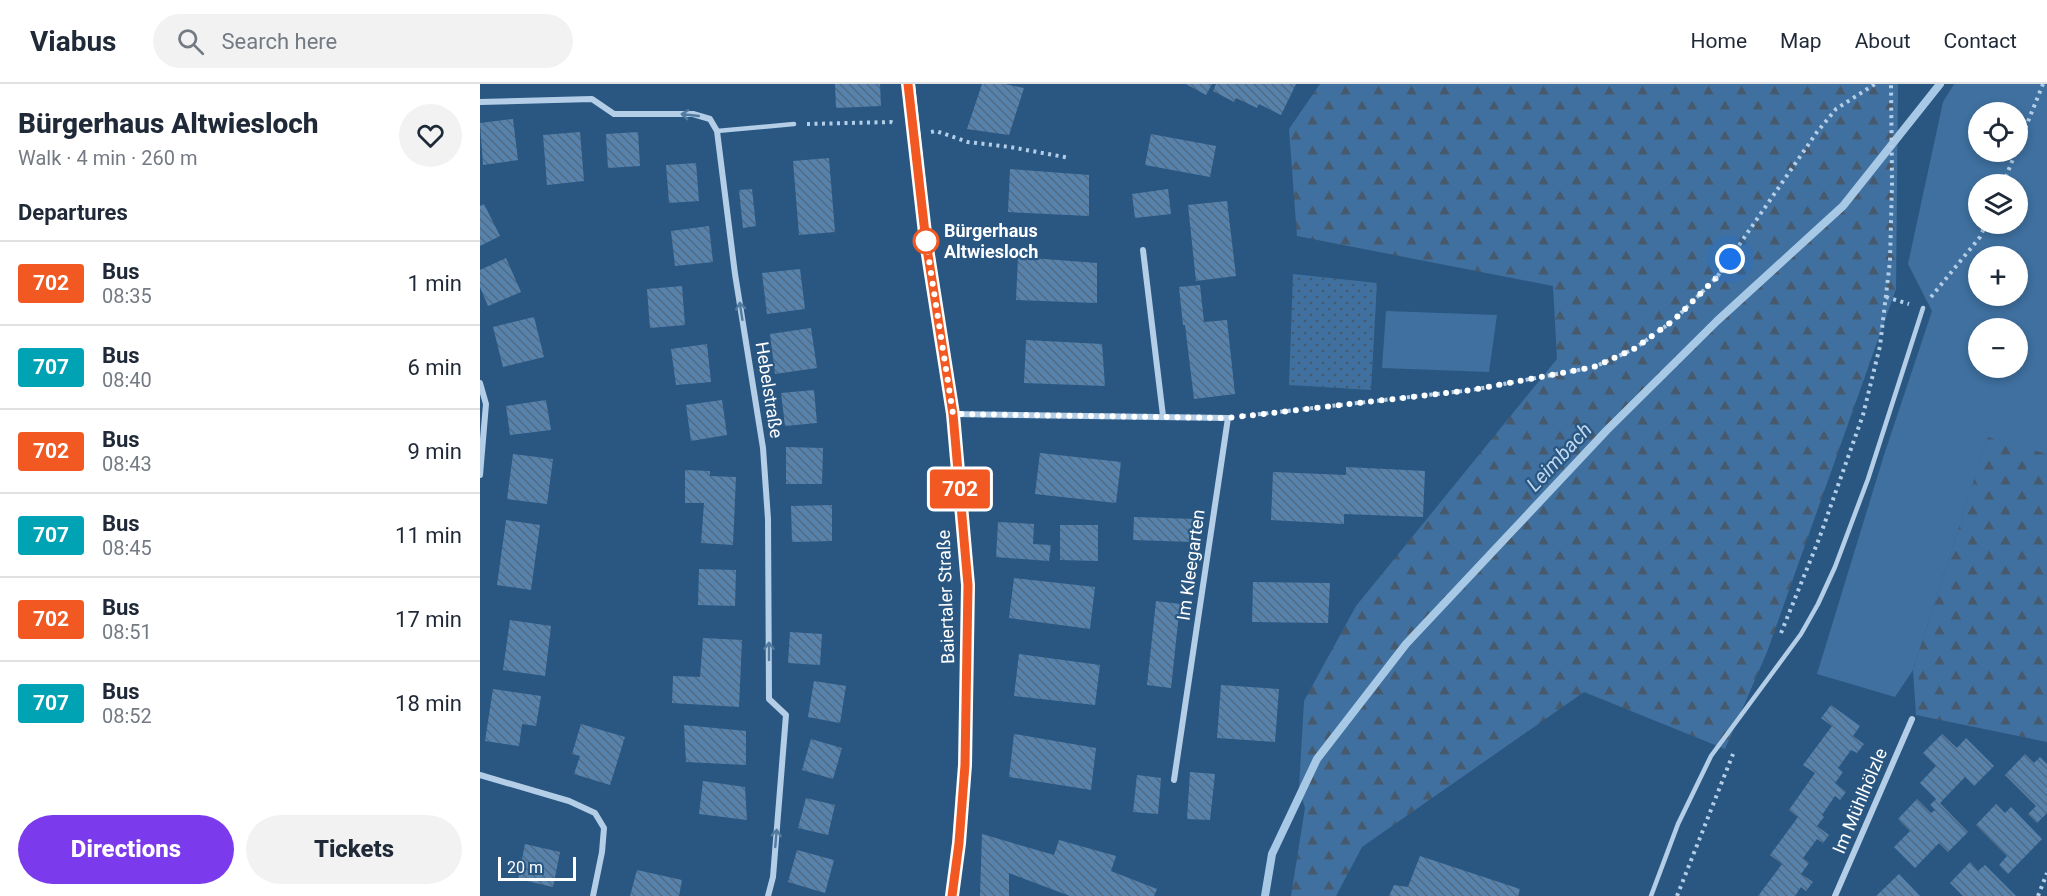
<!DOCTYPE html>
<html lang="en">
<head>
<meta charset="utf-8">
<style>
	body { margin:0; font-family:Roboto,sans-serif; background:#f2f2f3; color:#1f2937; height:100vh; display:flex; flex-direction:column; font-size:22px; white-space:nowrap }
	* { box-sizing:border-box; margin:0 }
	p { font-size:20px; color:#747a83 }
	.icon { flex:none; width:33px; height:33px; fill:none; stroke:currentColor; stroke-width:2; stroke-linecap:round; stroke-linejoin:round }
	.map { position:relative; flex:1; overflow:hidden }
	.sheet { display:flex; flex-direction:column; background:#fff; width:480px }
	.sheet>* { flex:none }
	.badge { padding:0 12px; border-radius:4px; font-size:21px; line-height:39px }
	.buttons { position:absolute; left:1488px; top:18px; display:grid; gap:12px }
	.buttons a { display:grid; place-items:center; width:60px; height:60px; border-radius:50%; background:#fff; box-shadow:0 3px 9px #0003; font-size:30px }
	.scale { position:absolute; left:18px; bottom:15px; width:78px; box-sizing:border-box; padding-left:6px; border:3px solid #fff; border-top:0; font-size:16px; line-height:21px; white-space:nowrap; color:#fff; -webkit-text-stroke:4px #2a5782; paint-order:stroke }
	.you { position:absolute; width:30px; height:30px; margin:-15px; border:4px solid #fff; border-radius:50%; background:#1a73e8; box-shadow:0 0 0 9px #1a73e833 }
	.map>.badge { position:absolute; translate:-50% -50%; box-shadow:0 0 0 3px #fff }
	h2 { padding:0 18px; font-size:22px; line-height:54px }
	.round { display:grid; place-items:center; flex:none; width:63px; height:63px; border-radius:32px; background:#f2f2f3 }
	.overview { display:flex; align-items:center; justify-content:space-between; height:102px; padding:0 18px }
	h1 { font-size:28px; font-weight:800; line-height:45px }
	.action { display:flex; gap:12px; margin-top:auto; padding:12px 18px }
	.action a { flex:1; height:69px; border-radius:36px; background:#7c3aed; color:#fff; font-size:24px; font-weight:800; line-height:69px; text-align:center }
	.action a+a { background:#f2f2f3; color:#1f2937 }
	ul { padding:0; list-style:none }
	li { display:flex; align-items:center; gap:18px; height:84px; padding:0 18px; border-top:2px solid #e0e1e3 }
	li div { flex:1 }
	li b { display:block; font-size:22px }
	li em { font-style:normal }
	li .badge { min-width:66px; font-weight:700; text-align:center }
	header { display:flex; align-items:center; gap:36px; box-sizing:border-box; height:84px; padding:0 30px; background:#fff; border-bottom:2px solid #e0e1e3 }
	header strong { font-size:28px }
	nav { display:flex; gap:33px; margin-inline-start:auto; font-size:21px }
	.search { width:420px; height:54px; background:#f2f2f3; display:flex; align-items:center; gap:15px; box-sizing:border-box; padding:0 21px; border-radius:33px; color:#747a83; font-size:22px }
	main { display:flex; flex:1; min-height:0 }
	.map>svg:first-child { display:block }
</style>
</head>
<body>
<header>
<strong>Viabus</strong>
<div class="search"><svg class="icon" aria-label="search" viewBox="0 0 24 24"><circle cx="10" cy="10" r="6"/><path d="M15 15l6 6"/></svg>Search here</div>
<nav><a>Home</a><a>Map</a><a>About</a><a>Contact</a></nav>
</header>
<main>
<section class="sheet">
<div class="overview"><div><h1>Bürgerhaus Altwiesloch</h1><p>Walk · 4 min · 260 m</p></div><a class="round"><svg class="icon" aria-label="heart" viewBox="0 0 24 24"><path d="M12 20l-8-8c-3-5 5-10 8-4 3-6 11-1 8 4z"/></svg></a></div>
<h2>Departures</h2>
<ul>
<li><span class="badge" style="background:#f25922;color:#fff">702</span><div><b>Bus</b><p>08:35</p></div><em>1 min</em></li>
<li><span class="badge" style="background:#00a3b4;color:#fff">707</span><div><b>Bus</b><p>08:40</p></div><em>6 min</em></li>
<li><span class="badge" style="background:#f25922;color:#fff">702</span><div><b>Bus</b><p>08:43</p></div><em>9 min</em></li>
<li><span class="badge" style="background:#00a3b4;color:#fff">707</span><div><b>Bus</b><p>08:45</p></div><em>11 min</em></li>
<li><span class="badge" style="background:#f25922;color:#fff">702</span><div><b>Bus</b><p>08:51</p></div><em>17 min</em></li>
<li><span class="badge" style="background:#00a3b4;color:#fff">707</span><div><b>Bus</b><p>08:52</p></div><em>18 min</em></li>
</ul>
<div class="action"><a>Directions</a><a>Tickets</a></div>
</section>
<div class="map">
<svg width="1567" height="812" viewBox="0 0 1567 812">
	<defs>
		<pattern id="grass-dots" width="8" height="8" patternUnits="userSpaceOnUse" patternTransform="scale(1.5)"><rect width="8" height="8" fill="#3f709f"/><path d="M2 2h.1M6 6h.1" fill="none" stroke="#475a6d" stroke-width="1.8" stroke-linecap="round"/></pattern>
		<pattern id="forest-firs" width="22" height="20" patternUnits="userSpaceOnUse" patternTransform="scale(1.5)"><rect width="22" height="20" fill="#3f709f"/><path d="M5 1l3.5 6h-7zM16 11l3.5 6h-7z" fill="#475a6d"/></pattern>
		<pattern id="building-back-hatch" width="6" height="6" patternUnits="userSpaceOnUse" patternTransform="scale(1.5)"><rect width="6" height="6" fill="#5682ac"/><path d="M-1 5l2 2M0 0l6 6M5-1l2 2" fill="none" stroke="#526a81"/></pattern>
	</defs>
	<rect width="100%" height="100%" fill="#2a5782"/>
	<polygon fill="url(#grass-dots)" points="813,190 897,199 891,306 809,301"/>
	<g fill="url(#forest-firs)">
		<polygon points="840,0 1418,0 1416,205 1287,568 1245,665 1104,608 882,763 856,812 811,812 825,724 819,704 824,617 876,522 1077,275 1073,202 817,152 809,45"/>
		<polygon points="1508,352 1567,370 1567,658 1436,631 1433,586"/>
	</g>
	<g fill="#3f709f" fill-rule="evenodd">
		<path d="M1474 0H1567V370L1508 353 1433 586 1415 613 1337 590 1404 371 1452 227 1428 180 1463 18ZM1538 28V68H1498V28ZM1538 100V140H1498V100ZM1498 172H1538V212H1498ZM1498 244H1538V284H1498Z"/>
		<polygon points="906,227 1017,231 1009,288 902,284"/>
	</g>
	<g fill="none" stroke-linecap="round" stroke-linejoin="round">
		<polyline stroke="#a8c9e6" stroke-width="8" points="785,812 792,770 837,675 926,560 1127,346 1237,237 1363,122 1460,0"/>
	</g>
	<g fill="url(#building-back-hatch)">
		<polygon points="355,0 400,0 401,22 356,24"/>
		<polygon points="502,0 524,0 544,4 529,51 487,45"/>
		<polygon points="706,0 732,0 726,11"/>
		<polygon points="736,0 816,0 801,31 779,20 777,24 756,14 754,18 733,7"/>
		<polygon points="33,35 38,76 3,81 0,39"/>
		<polygon points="100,48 104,97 67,101 63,51"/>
		<polygon points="158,48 160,82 128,84 126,50"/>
		<polygon points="671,50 736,62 730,93 665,81"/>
		<polygon points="349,74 355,148 319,151 313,77"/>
		<polygon points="216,79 219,117 189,119 186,81"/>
		<polygon points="530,85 609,91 609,132 528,128"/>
		<polygon points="272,105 276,142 263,144 259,106"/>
		<polygon points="688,105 691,130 655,134 652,110"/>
		<polygon points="747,117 756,192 716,197 708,121"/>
		<polygon points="4,120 20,152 0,162 0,122"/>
		<polygon points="229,142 233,178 195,182 191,147"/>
		<polygon points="538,173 617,179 617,219 536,216"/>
		<polygon points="26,174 41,208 8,222 0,203 0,186"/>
		<polygon points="320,185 325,225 287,230 282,189"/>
		<polygon points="720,201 724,238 747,236 755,310 714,315 705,241 703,241 699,203"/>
		<polygon points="202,202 205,241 170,244 167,205"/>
		<polygon points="54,233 64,273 23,283 13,243"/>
		<polygon points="331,244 337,284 295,290 290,250"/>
		<polygon points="546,256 622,260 625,302 544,299"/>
		<polygon points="227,260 231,298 196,301 191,265"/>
		<polygon points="334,306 337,339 305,342 301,309"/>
		<polygon points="66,316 71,346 30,351 26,322"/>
		<polygon points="242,316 247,351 211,357 206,321"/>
		<polygon points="306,363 343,364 342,400 306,400"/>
		<polygon points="560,369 641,378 636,419 555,410"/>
		<polygon points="33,370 73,375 67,420 27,415"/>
		<polygon points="866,383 945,387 943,433 864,430 864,440 791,436 793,388 866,391"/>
		<polygon points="205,386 230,387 230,392 256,393 253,461 221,459 224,419 205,419"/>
		<polygon points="352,421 352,457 312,458 311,422"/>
		<polygon points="654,433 715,435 713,458 653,456"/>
		<polygon points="26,436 60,441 51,506 17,501"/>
		<polygon points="518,438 554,440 553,460 571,461 569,477 516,473"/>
		<polygon points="580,441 618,441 618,477 580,476"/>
		<polygon points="219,485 256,486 255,522 218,521"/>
		<polygon points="534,494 615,503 610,545 529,534"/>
		<polygon points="773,498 850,499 848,539 772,538"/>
		<polygon points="676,517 700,520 691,604 667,601"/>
		<polygon points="30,536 71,542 65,592 23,586"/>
		<polygon points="310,548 342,550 340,581 308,579"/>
		<polygon points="223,554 262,556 259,623 192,619 193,592 220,593"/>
		<polygon points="539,570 620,581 615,621 534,612"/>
		<polygon points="334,597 366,602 360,639 328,633"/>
		<polygon points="741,601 799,605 795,658 737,654"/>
		<polygon points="13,605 61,612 56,642 42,640 39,662 5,657"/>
		<polygon points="1351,621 1380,642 1373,652 1384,660 1377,669 1371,666 1358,684 1363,688 1355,699 1366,708 1360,716 1355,712 1342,731 1344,733 1337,742 1349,751 1343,759 1337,755 1323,774 1329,779 1321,790 1333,798 1326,807 1321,803 1315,812 1278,812 1302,780 1290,771 1318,733 1309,726 1335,689 1323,681 1352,642 1341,634"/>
		<polygon points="101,640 145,653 130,701 94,690 100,672 92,670"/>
		<polygon points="204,641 266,647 266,681 206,678"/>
		<polygon points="534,650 616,664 611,706 529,693"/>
		<polygon points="1462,650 1477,664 1486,654 1514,682 1494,702 1485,693 1460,719 1488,748 1468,768 1459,759 1435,784 1414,763 1430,747 1418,735 1437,715 1451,729 1455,726 1450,721 1456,715 1440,699 1456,682 1443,669"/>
		<polygon points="331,655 362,664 353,695 322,686"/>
		<polygon points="1545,670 1554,679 1560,673 1567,680 1567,729 1557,739 1548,730 1556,722 1525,691"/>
		<polygon points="710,688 735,690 730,736 707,735"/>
		<polygon points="657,691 681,694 678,730 653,728"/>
		<polygon points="223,697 265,703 267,736 219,730"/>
		<polygon points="326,714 355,721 348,751 318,744"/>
		<polygon points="1516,720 1525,729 1531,723 1562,755 1528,790 1519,781 1527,772 1496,741"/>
		<polygon points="502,750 574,771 579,756 636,772 631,787 677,805 674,812 590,812 529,789 529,812 500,812"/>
		<polygon points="45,760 80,768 73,803 38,795"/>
		<polygon points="317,766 354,776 345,809 308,798"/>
		<polygon points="940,772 1040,805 1038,812 909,812 914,801 928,803"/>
		<polygon points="1490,778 1498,787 1505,781 1536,812 1483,812 1470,799"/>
		<polygon points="157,786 202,796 199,812 150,812"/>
		<polygon points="1419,790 1440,812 1396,812"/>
	</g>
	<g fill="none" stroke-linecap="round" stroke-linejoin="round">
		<g stroke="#b3cee6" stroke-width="4" stroke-dasharray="3 4.5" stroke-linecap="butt">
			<polyline points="327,40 411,38 415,40"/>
			<polyline points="451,48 456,47 488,58 530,63 590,74"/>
			<polyline points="1523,100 1563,0"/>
			<polyline points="1406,213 1429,220"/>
			<polyline points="1451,213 1500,153 1506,140"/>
			<polyline points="763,332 992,306 1114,283 1154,265 1194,236 1237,193 1337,48 1356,25 1395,0"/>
			<polyline points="1301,549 1339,455 1383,331 1400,262 1410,177 1412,99 1411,0"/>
			<polyline points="1197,812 1253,670"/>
			<polyline points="1558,812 1567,789"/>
		</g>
		<g stroke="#b3cee6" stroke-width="4.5">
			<polyline points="237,47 314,40"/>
			<polyline points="1171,812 1198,740 1231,672 1321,550 1338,520 1355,483 1388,395 1443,224"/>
		</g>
		<g stroke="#b3cee6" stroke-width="6">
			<polyline points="0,18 112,15 134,30 213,30 230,35 237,47 255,190 283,364 288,435 289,615 306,631 293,793 288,812"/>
			<polyline points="663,166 683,332"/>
			<polyline points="0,299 6,320 0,391"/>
			<polyline points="473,330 748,334 694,696"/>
			<polyline points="0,691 89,717 115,729 124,744 122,768 113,812"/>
			<polyline points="1355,812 1432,635"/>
		</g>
		<polyline stroke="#dce9f6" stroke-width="12" points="429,0 446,158 473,330 488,501 485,681 479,759 472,812"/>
	</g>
	<defs><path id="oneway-shaft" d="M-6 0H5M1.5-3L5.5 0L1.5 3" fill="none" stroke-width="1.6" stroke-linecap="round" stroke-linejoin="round" transform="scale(1.5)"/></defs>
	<g stroke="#537ba0">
		<use href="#oneway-shaft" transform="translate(210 31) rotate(-174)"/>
		<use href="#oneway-shaft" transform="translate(261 227) rotate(-99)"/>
		<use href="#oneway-shaft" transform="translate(289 567) rotate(-90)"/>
		<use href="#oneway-shaft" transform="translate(296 754) rotate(-85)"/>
	</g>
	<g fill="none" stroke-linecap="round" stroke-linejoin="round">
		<defs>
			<polyline id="line" points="428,0 446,158 473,330 488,501 485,681 479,759 472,812"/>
		</defs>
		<use href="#line" stroke="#fff" stroke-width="14"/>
		<use href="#line" stroke="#f25922" stroke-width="9"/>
		<polyline stroke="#fff" stroke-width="6" stroke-dasharray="0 10.8" points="446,157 473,330 748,334 992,306 1114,283 1154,265 1194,236 1237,193 1250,175"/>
	</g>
	<circle fill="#fff" stroke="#f25922" stroke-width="3" cx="446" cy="157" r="12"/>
	<g text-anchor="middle" stroke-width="4.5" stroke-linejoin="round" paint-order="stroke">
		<g font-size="18" font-weight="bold" fill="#fff" stroke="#2a5782" text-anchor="start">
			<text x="464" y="153">Bürgerhaus<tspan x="464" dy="21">Altwiesloch</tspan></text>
		</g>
		<g font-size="18" fill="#fff" stroke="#2a5782">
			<text transform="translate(289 306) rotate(81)" y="6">Hebelstraße</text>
			<text transform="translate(711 481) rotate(-82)" y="6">Im Kleegarten</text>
			<text transform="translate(466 513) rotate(-92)" y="6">Baiertaler Straße</text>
			<text transform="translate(1380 717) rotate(-67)" y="6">Im Mühlhölzle</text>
		</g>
		<g font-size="20" font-style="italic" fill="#bfd8ee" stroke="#2a5782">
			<text transform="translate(1079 373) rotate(-47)" y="7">Leimbach</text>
		</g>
	</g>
</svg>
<div class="buttons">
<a><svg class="icon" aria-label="locate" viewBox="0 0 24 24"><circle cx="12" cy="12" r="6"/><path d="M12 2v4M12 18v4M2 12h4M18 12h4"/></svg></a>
<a><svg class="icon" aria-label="layers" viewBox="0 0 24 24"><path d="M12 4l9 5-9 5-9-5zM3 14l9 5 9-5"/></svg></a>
<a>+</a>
<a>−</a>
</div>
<div class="scale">20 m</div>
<div class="you" style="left:1250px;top:175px"></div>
<b class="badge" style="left:480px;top:405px;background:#f25922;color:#fff">702</b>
</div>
</main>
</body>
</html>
